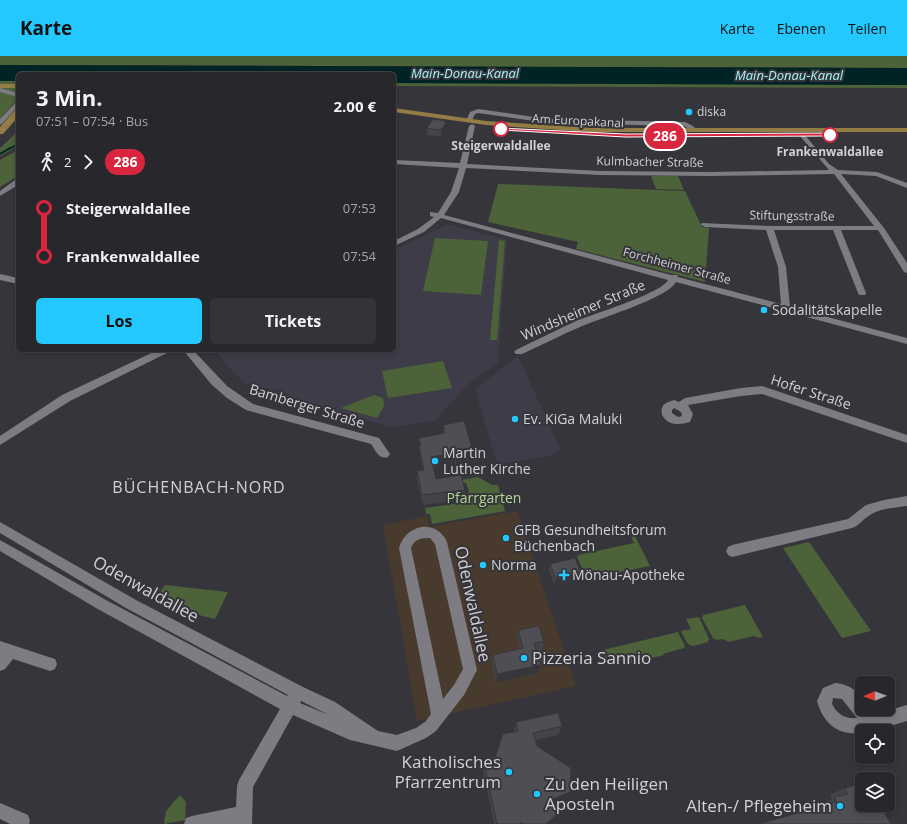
<!DOCTYPE html>
<html lang="de">
<head>
<meta charset="utf-8">
<style>
	body { margin:0; font-family:"Open Sans",sans-serif; background:#343438; color:#f1f3f6; height:100vh; display:flex; flex-direction:column; font-size:15px; white-space:nowrap }
	* { box-sizing:border-box; margin:0 }
	p { font-size:13px; color:#a5a6a9 }
	.icon { flex:none; width:22px; height:22px; fill:none; stroke:currentColor; stroke-width:2; stroke-linecap:round; stroke-linejoin:round }
	.map { position:relative; flex:1; overflow:hidden }
	.details { position:absolute; left:16px; top:16px; width:380px; height:280px; display:flex; flex-direction:column; background:#28282c; border-radius:6px; box-shadow:0 2px 6px #0003,0 0 0 1px #444448 }
	.details>* { flex:none }
	.badge { padding:0 8px; border-radius:13px; font-size:14px; line-height:26px }
	.needle { width:26px; rotate:269deg }
	.controls { position:absolute; left:855px; top:620px; display:grid; gap:8px }
	.controls a { display:grid; place-items:center; width:40px; height:40px; border-radius:6px; background:#28282c; box-shadow:0 2px 6px #0003,0 0 0 1px #444448; font-size:20px }
	.map>.badge { position:absolute; translate:-50% -50%; box-shadow:0 0 0 2px #fff }
	.legs { display:flex; align-items:center; gap:6px; height:44px; padding:0 20px; font-size:13px }
	.legs p { margin-inline-start:auto }
	.head { display:flex; align-items:center; justify-content:space-between; height:68px; padding:0 20px }
	h1 { font-size:22px; font-weight:700; line-height:30px }
	.primary-button { display:flex; gap:8px; margin-top:auto; padding:8px 20px }
	.primary-button a { flex:1; height:46px; border-radius:6px; background:#23c9fe; color:#111; font-size:16px; font-weight:700; line-height:46px; text-align:center }
	.primary-button a+a { background:#343438; color:#f1f3f6 }
	ul { padding:0 20px; list-style:none }
	li { display:flex; align-items:center; gap:14px; height:48px; font-size:15px }
	li i { display:grid; place-items:center; width:6px; height:100%; margin:0 5px; background:currentColor }
	li i::after { content:''; width:10px; height:10px; margin:-5px; border:3px solid; border-radius:50%; background:#28282c }
	li p { margin-inline-start:auto }
	li:first-child i { background:linear-gradient(#0000 50%,currentColor 0) }
	li:last-child i { background:linear-gradient(currentColor 50%,#0000 0) }
	header { display:flex; align-items:center; gap:24px; box-sizing:border-box; height:56px; padding:0 20px; background:#23c9fe; color:#111 }
	header strong { font-size:19px }
	nav { display:flex; gap:22px; margin-inline-start:auto; font-size:14px }
	.map>svg:first-child { display:block }
</style>
</head>
<body>
<header>
<strong>Karte</strong>
<nav><a>Karte</a><a>Ebenen</a><a>Teilen</a></nav>
</header>
<div class="map">
<svg width="907" height="768" viewBox="0 0 907 768">
	<rect width="100%" height="100%" fill="#36353b"/>
	<polygon fill="#483b2d" points="517,455 576,630 417,665 383,469 427,460 430,471"/>
	<g fill="#3e3c48">
		<polygon points="446,169 451,169 507,184 498,307 468,328 435,365 390,371 296,345 284,336 244,327 214,294 394,294 394,194"/>
		<polygon points="518,300 560,393 554,399 502,408 495,402 475,333"/>
	</g>
	<g fill="#4c6239">
		<polygon points="0,0 907,0 907,12 0,9"/>
		<polygon points="0,25 18,25 18,48 15,46 0,63"/>
		<polygon points="394,27 907,29 907,32 394,30"/>
		<polygon points="18,74 18,90 0,100 0,92 11,82"/>
		<polygon points="18,94 18,120 0,131 0,104"/>
		<polygon points="651,120 678,120 684,134 656,133"/>
		<polygon points="498,128 685,135 702,171 709,172 705,226 576,193 578,186 488,166"/>
		<polygon points="435,182 488,185 481,239 423,235"/>
		<polygon points="499,184 505,185 497,284 490,284"/>
		<polygon points="443,305 452,332 388,342 382,315"/>
		<polygon points="374,339 383,342 384,350 377,362 341,352"/>
		<polygon points="478,421 492,429 498,429 505,455 432,468 430,458 426,458 425,452 467,446 465,439 469,436 466,427 462,427 461,424"/>
		<polygon points="635,480 650,510 595,521 583,514 577,501 578,499 634,487 631,481"/>
		<polygon points="809,486 871,575 842,582 783,492"/>
		<polygon points="165,529 228,536 215,563 202,560 158,539"/>
		<polygon points="745,549 763,581 759,582 754,580 729,586 723,583 717,584 713,582 702,562 703,559"/>
		<path d="M699 561 709 583 708 586C689 591 690 594 681 575L691 573 686 563Z"/>
		<polygon points="678,576 685,590 684,592 663,598 664,599 631,607 624,603 605,608 602,606 598,597 599,595"/>
		<polygon points="180,739 186,746 185,764 164,768 166,755"/>
	</g>
	<polygon fill="#002426" points="0,9 907,12 907,29 394,27 394,18 18,18 18,25 0,25"/>
	<g fill="none" stroke-linecap="round" stroke-linejoin="round">
		<polyline stroke="#002426" stroke-width="1.5" points="9,93 18,88"/>
		<polyline stroke="#002426" stroke-width="2" points="0,98 10,92"/>
		<g fill="#7d7c83" fill-rule="evenodd">
			<polygon points="0,32 18,37 18,41 0,36"/>
			<polygon points="18,44 18,50 2,68 0,69 0,63"/>
			<polygon points="478,53 548,63 685,66 693,70 698,75 693,76 684,70 548,67 478,57 475,58 471,66 467,66 466,65 470,56"/>
			<path d="M472 68 475 70 467 108 600 115 710 116 829 114 800 80 799 79 802 77 804 78 829 108 838 114 877 116 907 127V132L876 120 841 118 884 172 907 207V217L904 216 878 174H841L866 237 865 239H859L858 237 833 174H774L786 211 790 251 907 282V288L676 226C668 242 600 262 580 271 561 279 542 289 522 298H516L514 296 516 294C535 285 554 275 574 266 592 258 661 238 668 224L441 162 424 176 394 190V185L418 173 434 161 430 160V156L438 157 451 136 459 112 394 108V104L460 107 469 70ZM466 112 600 119 710 120 834 118 874 170H769L702 167 701 169 705 171 766 174 778 211 781 248 678 221 677 219H671L444 159 459 136Z"/>
			<polygon points="15,124 18,124 18,129 0,140 0,135"/>
			<polygon points="0,218 18,222 18,228 0,224"/>
			<polygon points="158,294 171,294 169,296 70,345 0,389 0,380 62,339"/>
			<path d="M183 294H193L227 330 253 348 379 382 390 398 388 401C379 404 376 395 371 388L246 354 227 342 212 329Z"/>
			<path d="M762 330 907 379V387L762 338 741 340 688 349 693 358 690 366C679 369 668 370 662 359 660 349 665 347 674 344L679 346 685 342 741 332ZM674 352 681 356 682 360 678 361 672 357V354Z"/>
			<path d="M907 440V450C895 452 881 452 870 459 863 463 859 470 852 472L732 501 728 499 726 495 728 491 732 489 848 463 866 449 884 444Z"/>
			<path d="M0 466 136 544 303 631 335 646 378 675 397 679 416 672 426 665 431 658 399 492C406 468 436 462 447 486L477 614 464 639 436 675 426 682 397 695 350 684 293 659 253 731 252 768H184L186 762 192 760 236 751 237 730 239 724 280 653 96 552 0 495V484L106 544 287 640 288 639 126 552 0 477ZM430 482 435 488 463 613 454 629 443 643 411 492C414 483 421 482 430 482ZM301 645 329 659 300 647Z"/>
			<polygon points="0,585 55,603 57,608 55,613 50,615 13,603 5,613 0,615"/>
			<path d="M835 627C847 628 855 633 862 642V653H869L872 659 907 649V665L872 675H862V677C838 680 823 667 817 645L823 632ZM833 642 842 643 857 662C845 663 838 659 832 648Z"/>
			<polygon points="0,747 28,759 30,765 29,768 10,768 0,763"/>
		</g>
		<g fill="#947d44" fill-rule="evenodd">
			<rect x="0" y="28" width="18" height="4"/>
			<polygon points="394,52 486,65 591,72 907,72 907,76 591,76 486,69 394,56"/>
			<polygon points="15,54 18,54 18,61 3,78 0,78 0,71"/>
		</g>
	</g>
	<g fill="#444348">
		<polygon points="445,66 446,73 441,81 427,79 427,72"/>
		<polygon points="443,369 474,398 474,409 456,412 455,408 433,412 436,423 465,434 465,444 423,449 417,425 417,415 423,414 420,400 419,382 443,378"/>
		<polygon points="550,508 581,517 579,524 554,529 549,514"/>
		<polygon points="518,574 544,586 542,594 536,595 538,617 496,626 492,607 493,599 520,593 517,583"/>
		<polygon points="516,666 562,670 558,679 535,684 537,690 570,736 565,743 554,748 558,757 553,763 549,768 494,768 483,713 484,705 495,701 514,676"/>
		<polygon points="845,732 862,749 820,751 819,748 832,743 830,739"/>
	</g>
	<g fill="#37373b">
		<polygon points="445,65 445,68 446,67 446,73 441,81 441,74"/>
		<polygon points="455,397 455,408 431,412 431,401"/>
		<polygon points="474,398 474,409 456,412 456,401"/>
		<polygon points="581,517 579,524 554,529 556,523"/>
		<polygon points="541,609 538,617 496,626 497,618"/>
		<polygon points="570,736 565,743 549,750 553,743"/>
		<polygon points="558,757 553,763 549,768 546,768"/>
	</g>
	<g fill="#4f4e54" stroke="#37373b">
		<polygon points="433,63 445,65 444,66 446,67 441,74 427,72"/>
		<polygon points="464,365 474,398 456,401 455,397 431,401 436,423 461,419 465,434 422,439 417,415 424,414 419,390 421,390 419,382 445,377 443,369"/>
		<polygon points="575,502 581,517 556,523 550,508"/>
		<polygon points="539,570 544,586 534,587 541,609 497,618 493,599 523,592 518,574"/>
		<polygon points="558,657 562,670 533,677 537,690 571,712 570,736 553,743 558,757 546,768 523,768 521,766 520,768 497,768 484,705 495,701 503,678 518,675 516,666"/>
		<polygon points="862,727 862,749 880,749 891,768 758,768 837,746 834,741 848,738 845,732"/>
	</g>
	<polygon fill="#d7263d" stroke="#fff" points="499,72 625,78 830,77 833,79 830,80 625,81 501,74"/>
	<g fill="#23c9fe" stroke="#36353b" stroke-width="1.5">
		<circle cx="689" cy="56" r="4"/>
		<circle cx="764" cy="254" r="4"/>
		<circle cx="515" cy="363" r="4"/>
		<circle cx="435" cy="405" r="4"/>
		<circle cx="506" cy="482" r="4"/>
		<circle cx="483" cy="509" r="4"/>
		<path d="M562 513h4v4h4v4h-4v4h-4v-4h-4v-4h4z"/>
		<circle cx="524" cy="602" r="4"/>
		<circle cx="509" cy="716" r="4"/>
		<circle cx="537" cy="738" r="4"/>
		<circle cx="840" cy="750" r="4"/>
	</g>
	<g fill="#fff" stroke="#d7263d" stroke-width="2">
		<circle cx="501" cy="73" r="7"/>
		<circle cx="830" cy="79" r="7"/>
	</g>
	<g text-anchor="middle" stroke-width="4" stroke-linejoin="round" paint-order="stroke">
		<g font-size="12" fill="#d1d1d4" stroke="#36353b" text-anchor="start">
			<text x="697" y="60">diska</text>
		</g>
		<g font-size="12" fill="#d1d1d4" stroke="#36353b">
			<text transform="translate(578 65) rotate(3)" y="4">Am Europakanal</text>
			<text transform="translate(650 106) rotate(1)" y="4">Kulmbacher Straße</text>
			<text transform="translate(792 160) rotate(1)" y="4">Stiftungsstraße</text>
			<text transform="translate(677 210) rotate(15)" y="4">Forchheimer Straße</text>
		</g>
		<g font-size="12" font-weight="bold" fill="#d1d1d4" stroke="#36353b">
			<text x="501" y="94">Steigerwaldallee</text>
			<text x="830" y="100">Frankenwaldallee</text>
		</g>
		<g font-size="13" font-style="italic" fill="#a4f5fa" stroke="#36353b">
			<text x="465" y="22">Main-Donau-Kanal</text>
			<text x="789" y="24">Main-Donau-Kanal</text>
		</g>
		<g font-size="14" fill="#d1d1d4" stroke="#36353b">
			<text transform="translate(583 254) rotate(-23)" y="5">Windsheimer Straße</text>
			<text transform="translate(811 336) rotate(18)" y="5">Hofer Straße</text>
			<text transform="translate(307 350) rotate(17)" y="5">Bamberger Straße</text>
		</g>
		<g font-size="14" fill="#d1d1d4" stroke="#36353b" text-anchor="start">
			<text x="772" y="259">Sodalitätskapelle</text>
			<text x="523" y="368">Ev. KiGa Maluki</text>
			<text x="443" y="402">Martin<tspan x="443" dy="16">Luther Kirche</tspan></text>
			<text x="514" y="479">GFB Gesundheitsforum<tspan x="514" dy="16">Büchenbach</tspan></text>
			<text x="491" y="514">Norma</text>
			<text x="572" y="524">Mönau-Apotheke</text>
		</g>
		<g font-size="14" fill="#b1d692" stroke="#36353b">
			<text x="484" y="447">Pfarrgarten</text>
		</g>
		<g font-size="16" letter-spacing="1" fill="#d1d1d4" stroke="#36353b">
			<text x="199" y="437">BÜCHENBACH-NORD</text>
		</g>
		<g font-size="17" fill="#d1d1d4" stroke="#36353b">
			<text transform="translate(146 533) rotate(29)" y="6">Odenwaldallee</text>
			<text transform="translate(473 548) rotate(78)" y="6">Odenwaldallee</text>
		</g>
		<g font-size="17" fill="#d1d1d4" stroke="#36353b" text-anchor="start">
			<text x="532" y="608">Pizzeria Sannio</text>
			<text x="501" y="712" text-anchor="end">Katholisches<tspan x="501" dy="20">Pfarrzentrum</tspan></text>
			<text x="545" y="734">Zu den Heiligen<tspan x="545" dy="20">Aposteln</tspan></text>
			<text x="832" y="756" text-anchor="end">Alten-/ Pflegeheim</text>
		</g>
	</g>
</svg>
<div class="controls">
<a><svg class="needle" viewBox="-14 -14 28 28"><path d="M0-13l5 13h-10z" fill="#e53935"/><path d="M0 13l5-13h-10z" fill="#a5a6a9"/></svg></a>
<a><svg class="icon" aria-label="locate" viewBox="0 0 24 24"><circle cx="12" cy="12" r="6"/><path d="M12 2v4M12 18v4M2 12h4M18 12h4"/></svg></a>
<a><svg class="icon" aria-label="layers" viewBox="0 0 24 24"><path d="M12 4l9 5-9 5-9-5zM3 14l9 5 9-5"/></svg></a>
</div>
<b class="badge" style="left:665px;top:80px;background:#d7263d;color:#fff">286</b>
<section class="details">
<div class="head"><div><h1>3 Min.</h1><p>07:51 – 07:54 · Bus</p></div><b>2.00 €</b></div>
<div class="legs"><svg class="icon" aria-label="walk" viewBox="0 0 24 24"><circle cx="13" cy="4" r="2"/><path d="M13 8l-2 6 4 7M11 14l-3 7M7 12l3-4h3l4 4"/></svg>2<svg class="icon" aria-label="forward" viewBox="0 0 24 24"><path d="M9 5l7 7-7 7"/></svg><b class="badge" style="background:#d7263d;color:#fff">286</b></div>
<ul>
<li><i style="color:#d7263d"></i><b>Steigerwaldallee</b><p>07:53</p></li>
<li><i style="color:#d7263d"></i><b>Frankenwaldallee</b><p>07:54</p></li>
</ul>
<div class="primary-button"><a>Los</a><a>Tickets</a></div>
</section>
</div>
</body>
</html>
